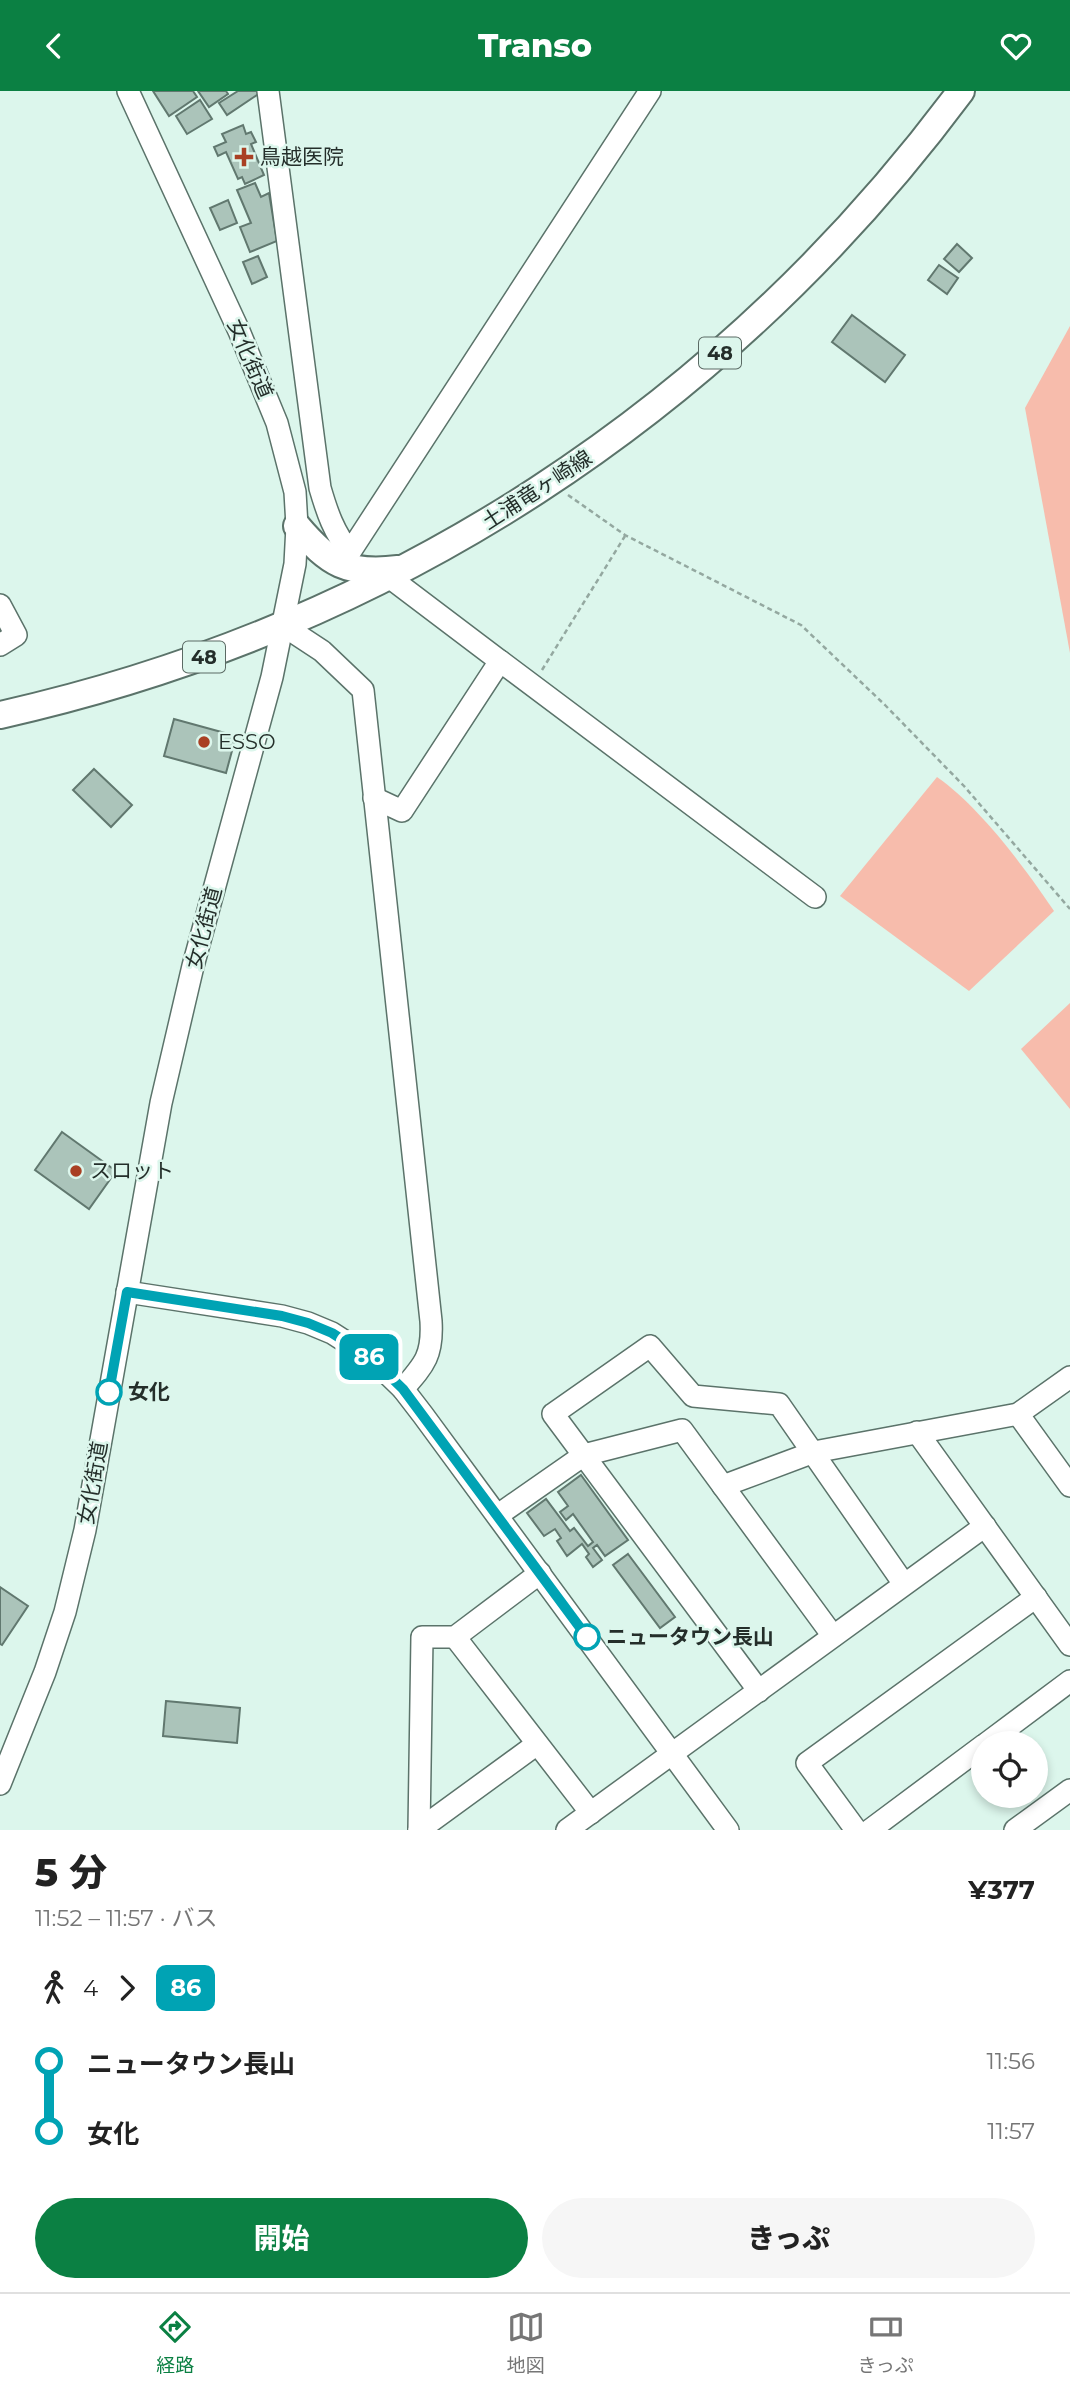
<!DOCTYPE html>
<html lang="ja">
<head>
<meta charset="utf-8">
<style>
	body { margin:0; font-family:Montserrat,"Noto Sans JP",sans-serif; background:#f6f6f6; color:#222; height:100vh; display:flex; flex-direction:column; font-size:26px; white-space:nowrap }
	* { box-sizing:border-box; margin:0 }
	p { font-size:23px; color:#767676 }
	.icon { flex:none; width:38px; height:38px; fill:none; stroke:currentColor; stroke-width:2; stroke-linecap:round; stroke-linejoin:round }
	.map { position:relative; height:1739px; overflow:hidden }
	.panel { display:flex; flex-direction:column; background:#fff; flex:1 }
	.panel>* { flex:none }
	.badge { padding:0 14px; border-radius:10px; font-size:24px; line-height:46px }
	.fabs { position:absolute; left:971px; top:1640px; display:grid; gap:14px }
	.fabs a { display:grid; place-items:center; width:77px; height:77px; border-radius:50%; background:#fff; box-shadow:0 4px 10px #0003; font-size:35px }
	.map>.badge { position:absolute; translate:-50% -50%; box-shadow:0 0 0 4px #fff }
	.legs { display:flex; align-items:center; gap:10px; height:77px; padding:0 35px; font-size:23px }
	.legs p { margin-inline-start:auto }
	.summary { display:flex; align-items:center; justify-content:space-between; height:119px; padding:0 35px }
	h1 { font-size:38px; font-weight:800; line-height:52px }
	.action { display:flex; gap:14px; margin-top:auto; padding:14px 35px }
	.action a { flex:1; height:80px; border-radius:42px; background:#0b8043; color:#fff; font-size:28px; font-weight:800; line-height:80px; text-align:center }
	.action a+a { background:#f6f6f6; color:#222 }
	ul { padding:0 35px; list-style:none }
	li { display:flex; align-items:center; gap:24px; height:70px; font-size:26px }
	li i { display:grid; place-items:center; width:10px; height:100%; margin:0 9px; background:currentColor }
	li i::after { content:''; width:18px; height:18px; margin:-9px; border:5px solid; border-radius:50%; background:#fff }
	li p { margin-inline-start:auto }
	li:first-child i { background:linear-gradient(#0000 50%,currentColor 0) }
	li:last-child i { background:linear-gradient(currentColor 50%,#0000 0) }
	header { display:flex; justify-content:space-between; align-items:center; height:91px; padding:0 35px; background:#0b8043; color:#fff; font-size:32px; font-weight:800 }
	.tabs { display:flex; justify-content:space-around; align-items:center; height:98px; border-top:2px solid #e0e0e0; background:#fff; font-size:19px; color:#767676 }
	.tabs a { display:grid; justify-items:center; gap:4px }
	.tabs .active { color:#0b8043 }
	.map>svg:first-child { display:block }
</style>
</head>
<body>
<header><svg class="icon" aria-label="back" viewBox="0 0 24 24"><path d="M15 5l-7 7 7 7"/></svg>Transo<svg class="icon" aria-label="heart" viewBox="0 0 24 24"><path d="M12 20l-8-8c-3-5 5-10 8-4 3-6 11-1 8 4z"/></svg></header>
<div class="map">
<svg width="1070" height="1739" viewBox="0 0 1070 1739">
	<rect width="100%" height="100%" fill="#dcf6ec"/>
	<g fill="#f7bcac">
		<polygon points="1070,235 1070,562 1025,317"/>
		<path d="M937 686C980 716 1025 777 1054 820L969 900 840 805Z"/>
		<polygon points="1070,912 1070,1018 1021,958"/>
	</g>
	<g fill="#abc4ba" stroke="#61786f" stroke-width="2">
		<polygon points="153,0 193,0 197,6 169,25"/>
		<polygon points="198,0 226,0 228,3 209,16"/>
		<polygon points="238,0 259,0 260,2 227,24 219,12"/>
		<polygon points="200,9 212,28 187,43 176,25"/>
		<polygon points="243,34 246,43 251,41 256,51 251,53 264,84 245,93 242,86 238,88 226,61 218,65 214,56 226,51 222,43"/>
		<polygon points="255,92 261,106 269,102 277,150 250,161 240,136 251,132 237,99"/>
		<polygon points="228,109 237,132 220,139 210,117"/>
		<polygon points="957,153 972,167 959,181 944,168"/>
		<polygon points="258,165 267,186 252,193 243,171"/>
		<polygon points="939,174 958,187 947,203 928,189"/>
		<polygon points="852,224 905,264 885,291 832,251"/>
		<polygon points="174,628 236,645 226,682 164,665"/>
		<polygon points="94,678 132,714 111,736 73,699"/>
		<polygon points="62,1041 116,1080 89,1118 35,1079"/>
		<polygon points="581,1384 628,1449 605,1465 597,1454 593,1457 602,1469 593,1476 586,1466 589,1463 582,1453 567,1465 557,1450 561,1447 555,1438 544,1445 527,1422 546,1408 570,1440 574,1437 588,1455 593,1451 573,1423 566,1429 560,1421 568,1415 558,1401"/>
		<polygon points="628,1463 675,1526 660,1537 613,1474"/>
		<polygon points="0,1496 28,1515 2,1554 0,1553"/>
		<polygon points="166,1610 240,1617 237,1652 163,1645"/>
	</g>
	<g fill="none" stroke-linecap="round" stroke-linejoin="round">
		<defs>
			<g id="minor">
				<path d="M268 0 320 397C327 421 334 442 350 461L650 0"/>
				<polyline points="0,514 16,544 0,554"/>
				<path d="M284 535 322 560 363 599 431 1230C433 1264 425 1273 403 1298"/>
				<polyline points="500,570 815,806"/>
				<polyline points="374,707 402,720 500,570 389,486"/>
				<polyline points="127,1201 282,1225 308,1232 332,1242 371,1267 403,1298 423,1324 728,1739"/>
				<polyline points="1018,1323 1070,1395"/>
				<polyline points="917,1341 1070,1554"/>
				<polyline points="723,1395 814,1361 1018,1323 1070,1286"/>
				<polyline points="498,1424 584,1364 682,1339 833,1545"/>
				<polyline points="455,1546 591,1722"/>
				<polyline points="759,1600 553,1323 650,1255 693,1305 779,1313 904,1493"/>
				<polyline points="987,1652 1070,1590"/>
				<polyline points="0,1693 45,1581 65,1521 85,1439 161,1012 193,875 272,586 295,473 297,435 295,401 277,332 239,240 128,0"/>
				<polyline points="419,1739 422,1546 455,1546 540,1482"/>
				<polyline points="419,1739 537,1653"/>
				<polyline points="567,1739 985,1435"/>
				<polyline points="856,1739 807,1672 1036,1506"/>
				<polyline points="870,1739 984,1654"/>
				<polyline points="1015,1739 1070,1699"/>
			</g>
			<g id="major">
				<path d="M297 435C329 473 347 484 398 478"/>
				<path d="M0 624C389 537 723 320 961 0"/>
			</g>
		</defs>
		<use href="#minor" stroke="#5b736a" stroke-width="24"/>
		<use href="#major" stroke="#5b736a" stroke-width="30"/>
		<g stroke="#94a8a0" stroke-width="2.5" stroke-dasharray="5 3.5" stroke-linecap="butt">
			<polyline points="568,404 625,444 801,534 885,614 964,695 1070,818"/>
			<polyline points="542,579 625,445"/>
		</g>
		<use href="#minor" stroke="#fff" stroke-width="21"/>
		<use href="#major" stroke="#fff" stroke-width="26"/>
	</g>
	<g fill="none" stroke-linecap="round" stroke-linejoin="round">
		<defs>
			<polyline id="line-1" points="109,1301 127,1201 282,1225 308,1232 332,1242 371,1267 403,1298 587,1546"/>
		</defs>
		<use href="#line-1" stroke="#fff" stroke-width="16"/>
		<use href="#line-1" stroke="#00a3b4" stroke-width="10"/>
	</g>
	<g fill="#a94024" stroke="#dcf6ec" stroke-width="2.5">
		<path d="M240.5 55.5h7v7h7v7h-7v7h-7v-7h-7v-7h7z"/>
		<circle cx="204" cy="651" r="7"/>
		<circle cx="76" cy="1080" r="7"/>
	</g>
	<g fill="#fff" stroke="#00a3b4" stroke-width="3.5">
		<circle cx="109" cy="1301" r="12"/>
		<circle cx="587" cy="1546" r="12"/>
	</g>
	<g text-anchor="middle" stroke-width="5" stroke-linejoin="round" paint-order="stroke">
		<g fill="#dcf6ec" stroke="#5b6a64" stroke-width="2">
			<rect x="699" y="246.5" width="42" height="31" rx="5"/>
			<rect x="183" y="550.5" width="42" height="31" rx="5"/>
		</g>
		<g font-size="19" font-weight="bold" fill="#242e2a">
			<text x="720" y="269">48</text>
			<text x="204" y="573">48</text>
		</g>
		<g font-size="21" fill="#242e2a" stroke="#dcf6ec" text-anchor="start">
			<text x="260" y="73">鳥越医院</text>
			<text x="218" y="658">ESSO</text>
			<text x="90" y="1087">スロット</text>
		</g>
		<g font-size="21" fill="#242e2a" stroke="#dcf6ec">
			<text transform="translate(250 268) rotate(67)" y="7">女化街道</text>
			<text transform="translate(537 399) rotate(-33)" y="7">土浦竜ヶ崎線</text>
			<text transform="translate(204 837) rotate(-75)" y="7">女化街道</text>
			<text transform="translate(93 1392) rotate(-80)" y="7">女化街道</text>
		</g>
		<g font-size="21" font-weight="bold" fill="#242e2a" stroke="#dcf6ec" text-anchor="start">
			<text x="128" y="1308">女化</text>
			<text x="606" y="1553">ニュータウン長山</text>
		</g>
	</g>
</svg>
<div class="fabs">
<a><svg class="icon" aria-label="locate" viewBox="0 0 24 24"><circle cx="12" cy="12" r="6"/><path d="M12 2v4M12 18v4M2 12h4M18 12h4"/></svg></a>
</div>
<b class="badge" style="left:369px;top:1266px;background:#00a3b4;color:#fff">86</b>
</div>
<section class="panel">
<div class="summary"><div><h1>5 分</h1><p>11:52 – 11:57 · バス</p></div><b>¥377</b></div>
<div class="legs"><svg class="icon" aria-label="walk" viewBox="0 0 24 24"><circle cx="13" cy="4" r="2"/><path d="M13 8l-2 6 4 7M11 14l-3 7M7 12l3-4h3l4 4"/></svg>4<svg class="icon" aria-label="forward" viewBox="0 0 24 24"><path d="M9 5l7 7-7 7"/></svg><b class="badge" style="background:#00a3b4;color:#fff">86</b></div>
<ul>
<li><i style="color:#00a3b4"></i><b>ニュータウン長山</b><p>11:56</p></li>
<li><i style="color:#00a3b4"></i><b>女化</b><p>11:57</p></li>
</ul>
<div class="action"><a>開始</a><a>きっぷ</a></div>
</section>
<nav class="tabs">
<a class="active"><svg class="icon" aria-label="directions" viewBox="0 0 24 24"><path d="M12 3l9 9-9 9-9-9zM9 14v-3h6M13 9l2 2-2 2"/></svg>経路</a>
<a><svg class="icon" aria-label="map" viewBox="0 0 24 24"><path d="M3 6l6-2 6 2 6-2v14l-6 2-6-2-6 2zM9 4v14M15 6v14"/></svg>地図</a>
<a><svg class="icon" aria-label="tickets" viewBox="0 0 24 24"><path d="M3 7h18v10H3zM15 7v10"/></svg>きっぷ</a>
</nav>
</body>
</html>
